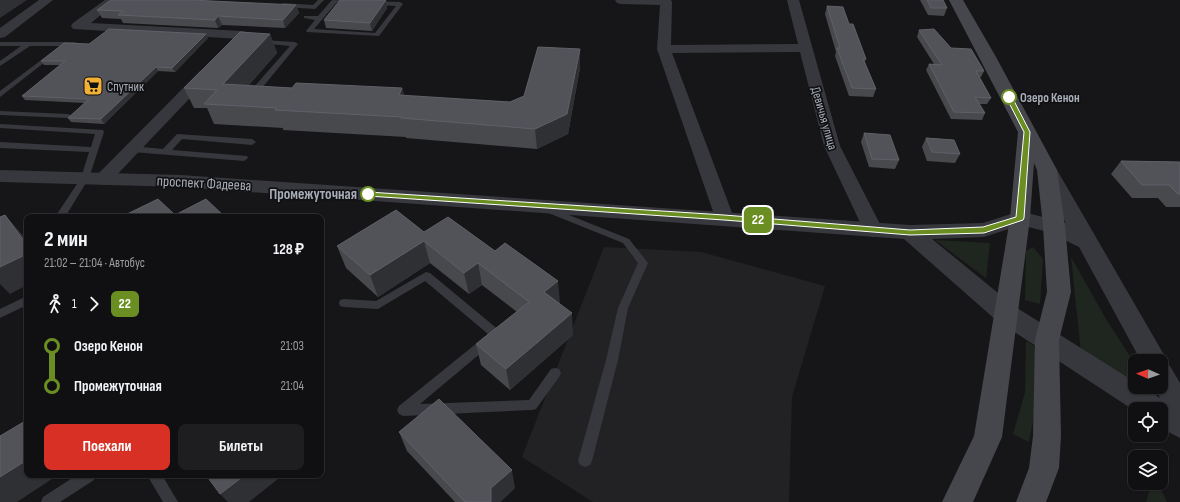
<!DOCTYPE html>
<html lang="ru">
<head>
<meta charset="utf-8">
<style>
	body { margin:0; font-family:"Sofia Sans Condensed",sans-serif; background:#1e1e20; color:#f1f3f6; height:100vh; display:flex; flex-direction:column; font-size:15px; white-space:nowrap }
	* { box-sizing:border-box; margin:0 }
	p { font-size:13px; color:#9c9d9f }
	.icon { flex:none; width:22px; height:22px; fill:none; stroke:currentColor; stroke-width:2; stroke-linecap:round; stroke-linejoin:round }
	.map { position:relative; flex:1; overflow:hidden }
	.sheet { position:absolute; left:24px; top:214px; width:300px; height:264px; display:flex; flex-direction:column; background:#101012; border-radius:8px; box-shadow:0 1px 3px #0004,0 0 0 1px #303032 }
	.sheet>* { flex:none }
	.badge { padding:0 8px; border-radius:6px; font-size:14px; line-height:26px }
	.needle { width:26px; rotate:272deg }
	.controls { position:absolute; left:1128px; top:354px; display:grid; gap:8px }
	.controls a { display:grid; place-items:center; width:40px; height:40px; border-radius:8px; background:#101012; box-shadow:0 1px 3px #0004,0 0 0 1px #303032; font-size:20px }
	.map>.badge { position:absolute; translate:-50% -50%; box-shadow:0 0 0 2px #fff }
	.legs { display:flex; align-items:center; gap:6px; height:44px; padding:0 20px; font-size:13px }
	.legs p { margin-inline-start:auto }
	.summary { display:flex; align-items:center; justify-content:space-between; height:68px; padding:0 20px }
	h1 { font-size:22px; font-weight:700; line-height:30px }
	.action { display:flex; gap:8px; margin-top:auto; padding:8px 20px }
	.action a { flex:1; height:46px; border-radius:8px; background:#d93025; color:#fff; font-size:16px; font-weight:700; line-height:46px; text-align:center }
	.action a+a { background:#1e1e20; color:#f1f3f6 }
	ul { padding:0 20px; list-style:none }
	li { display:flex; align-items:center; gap:14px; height:40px; font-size:15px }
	li i { display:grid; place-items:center; width:6px; height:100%; margin:0 5px; background:currentColor }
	li i::after { content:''; width:10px; height:10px; margin:-5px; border:3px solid; border-radius:50%; background:#101012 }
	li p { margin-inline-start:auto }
	li:first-child i { background:linear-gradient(#0000 50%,currentColor 0) }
	li:last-child i { background:linear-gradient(currentColor 50%,#0000 0) }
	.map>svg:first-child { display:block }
</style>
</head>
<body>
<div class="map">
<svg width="1180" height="502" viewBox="0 0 1180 502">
	<rect width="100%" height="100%" fill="#161618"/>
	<polygon fill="#222225" points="604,247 701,252 825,286 792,397 789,502 593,502 522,457"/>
	<g fill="#1e261f">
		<polygon points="935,240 990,243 986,278"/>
		<polygon points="1033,247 1043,259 1040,304 1025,300 1026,251"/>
		<polygon points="1071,257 1106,319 1135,364 1135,387 1149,387 1159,401 1082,363"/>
		<polygon points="1026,341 1040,349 1038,396 1029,442 1013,434 1025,392"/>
		<polygon points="1152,483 1158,483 1167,502 1146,502"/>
	</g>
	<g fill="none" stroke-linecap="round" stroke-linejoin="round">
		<g fill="#37383d" fill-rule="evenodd">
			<polygon points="318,0 324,0 315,9 283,7 280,5 283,3 313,5"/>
			<path d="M332 0 400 2 403 4 379 36 307 32 306 31 315 20 304 18V16H318ZM337 2 396 6 375 33 314 29Z"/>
			<polygon points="261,40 295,42 298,44 253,99 247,99 247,95 290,46 259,43 258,42"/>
			<polygon points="0,42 75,42 78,44 75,46 30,46 0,66 0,61 21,46 0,46"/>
			<polygon points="52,52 56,54 54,55 0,97 0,91"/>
			<polygon points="0,111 68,114 72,116 68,118 0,115"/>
			<polygon points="0,124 103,130 104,132 89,178 65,217 55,217 81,178 89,152 0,148 0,142 91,147 95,134 0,128"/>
			<polygon points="177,134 252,139 256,142 252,145 182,139 172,150 247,156 248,158 244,161 132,152 128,149 132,146 163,149"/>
			<polygon points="549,207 629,239 648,263 628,308 618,360 592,461 590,465 585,467 580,465 578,461 606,360 618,308 638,263 623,243 546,212 544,210 546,208"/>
			<polygon points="426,272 430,273 500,331 502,334 500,337 420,404 529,400 551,369 555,368 559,369 561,373 559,377 536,409 532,410 403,416 399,414 397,410 399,406 488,334 425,281 378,309 344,307 340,306 339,303 340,300 344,299 376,301"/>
			<polygon points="27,296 27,305 0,318 0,309"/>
			<polygon points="77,475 96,475 94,480 60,502 41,502 43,497"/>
			<polygon points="147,475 162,475 178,502 163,502"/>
		</g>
		<g fill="#37383d" fill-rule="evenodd">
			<polygon points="39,0 53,0 5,37 0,38 0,28"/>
			<polygon points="105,0 119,0 91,23 242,31 247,32 249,35 247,38 242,39 73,29 71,26 73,23"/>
			<polygon points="615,0 671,0 672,2 671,45 798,44 787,0 799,0 840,146 883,230 880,235 873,237 866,235 824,146 800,52 672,53 734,218 731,223 724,224 717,223 657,49 660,5 621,4 617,3"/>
			<polygon points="205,70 210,71 212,74 210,77 109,183 103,185 97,183 94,179 97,175 200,71"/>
		</g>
		<path fill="#37383d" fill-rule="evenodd" d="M1047 164 1054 166 1057 170 1163 353 1167 361 1165 364 1170 366 1180 383V438L1161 428V409H1135V411L996 320 904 239 181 187 0 182V170L181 175 910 225 983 223 1020 211 1066 223 1037 170 1040 166ZM1021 225 1048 232 1079 247 1141 361H1161V387H1155L1160 398 1143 387H1135V382L1014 306 932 239 984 237Z"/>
		<polygon fill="#45474d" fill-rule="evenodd" points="949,0 963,0 996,57 1057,170 1065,226 1071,292 1059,340 1061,436 1059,468 1046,502 1016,502 1029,468 1033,436 1035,340 1047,292 1043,226 1037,170 1034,163 1030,218 1002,437 973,502 942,502 974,436 1010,218 1018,132"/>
	</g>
	<g fill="#47494d">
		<polygon points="386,0 387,8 372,31 326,28 324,20"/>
		<polygon points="920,0 943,0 947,8 944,16 928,15"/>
		<polygon points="296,5 299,13 285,28 222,25 218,28 123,23 121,19 102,18 97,10"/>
		<polygon points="827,6 849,24 866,59 865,62 876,89 873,97 849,96 835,56 836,52 825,14"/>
		<polygon points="919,30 951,48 984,71 981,77 979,77 991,98 987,104 979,104 985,113 982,120 951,119 926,70 929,64 934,64 917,37"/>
		<polygon points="270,34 277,53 248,86 292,88 402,88 404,96 510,102 524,96 580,68 568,134 537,149 406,138 406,137 283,130 283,128 214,124 207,108 194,108 184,88"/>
		<polygon points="208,38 175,72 158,71 104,124 71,122 68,118 85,103 25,100 22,96 60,65 44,65 41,61"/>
		<polygon points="864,133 899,160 895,169 869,167 861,142"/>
		<polygon points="926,138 960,154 955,163 927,161 922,147"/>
		<polygon points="1121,161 1180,162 1180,207 1166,207 1158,198 1132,198 1111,174"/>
		<polygon points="424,232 560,303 559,303 573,335 510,390 481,365 476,344 517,312 482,285 469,294 430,263 378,297 346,268 337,246"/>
		<polygon points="399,432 515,488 500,502 455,502 407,451"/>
	</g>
	<g fill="#2f3033">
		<polygon points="0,0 27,0 0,18"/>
		<polygon points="386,0 387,8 372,31 370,23"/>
		<polygon points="296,5 299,13 285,28 283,20"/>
		<polygon points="218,16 222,25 218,28 215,20"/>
		<polygon points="206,34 208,38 175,72 172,68"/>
		<polygon points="270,34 277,53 232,104 223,84"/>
		<polygon points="580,49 580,68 568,134 537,149 535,129"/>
		<polygon points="156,67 158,71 104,124 101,119"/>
		<polygon points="402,88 407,108 399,95"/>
		<polygon points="5,215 27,240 27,245"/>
		<polygon points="424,241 430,263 378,297 370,275"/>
		<polygon points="27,254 27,285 10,294 0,284 0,267"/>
		<polygon points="478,263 482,285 469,294 464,273"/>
		<polygon points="558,281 560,303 546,314 544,292"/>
		<polygon points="572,313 573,335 510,390 506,369"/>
		<polygon points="27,460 27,475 58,475 17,502 0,502 0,477"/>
		<polygon points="512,470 515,488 500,502 491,502 491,488"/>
		<polygon points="245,475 283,475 249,502 228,502 220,494"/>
	</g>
	<g fill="#525359" stroke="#5f6168">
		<polygon points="111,0 191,0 296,5 283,20 218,16 215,20 118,15 123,11 97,10"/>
		<polygon points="340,0 386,0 370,23 324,20"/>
		<polygon points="927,0 943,0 947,8 931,8"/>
		<polygon points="827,6 843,7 849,24 853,24 866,59 863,59 876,89 852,88 837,48 840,48"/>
		<polygon points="109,29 206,34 172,68 156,67 101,119 68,118 89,99 22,96 65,61 41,61 64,43 89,44"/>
		<polygon points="934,29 951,48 971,49 984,71 976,71 991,98 975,97 985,113 954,112 929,64 942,65 919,30"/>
		<polygon points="240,32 270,34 223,84 292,88 296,83 402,88 399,95 510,102 524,96 538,47 580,49 567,114 535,129 401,118 402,117 275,110 277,108 204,104 217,90 184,88"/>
		<polygon points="864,133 890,135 899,160 872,159"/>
		<polygon points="926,138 954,140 960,154 932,152"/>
		<polygon points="1121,161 1180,162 1180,194 1178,194 1169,185 1142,185"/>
		<polygon points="158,199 175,215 206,199 225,217 121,217"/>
		<polygon points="396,210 424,232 448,217 495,251 505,243 558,281 544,292 572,313 506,369 476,344 529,302 478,263 464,273 424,241 370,275 337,246"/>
		<polygon points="5,215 27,245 27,254 0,267 0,217"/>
		<polygon points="439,399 512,470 491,488 491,502 465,502 399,432"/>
		<polygon points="27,420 27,460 0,477 0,436"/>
		<polygon points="206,475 245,475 220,494"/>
	</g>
	<polygon fill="#6b8e23" stroke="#fff" points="1009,95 1012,97 1030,132 1024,218 1023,220 984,233 910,235 724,220 368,196 365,194 368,192 724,215 910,230 983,227 1016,217 1024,132 1006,97"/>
	<defs>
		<symbol id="supermarket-square" viewBox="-11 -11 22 22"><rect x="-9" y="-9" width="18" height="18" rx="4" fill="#f2b134" stroke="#111113"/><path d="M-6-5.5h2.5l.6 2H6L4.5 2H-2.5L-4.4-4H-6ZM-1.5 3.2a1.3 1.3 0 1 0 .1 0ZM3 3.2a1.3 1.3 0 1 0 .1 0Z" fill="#111"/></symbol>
	</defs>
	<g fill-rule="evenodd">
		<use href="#supermarket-square" x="82" y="75" width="22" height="22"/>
	</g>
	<g fill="#fff" stroke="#6b8e23" stroke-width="2">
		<circle cx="1009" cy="97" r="7"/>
		<circle cx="368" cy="194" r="7"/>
	</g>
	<g text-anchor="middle" stroke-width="3.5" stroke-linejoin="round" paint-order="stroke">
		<g font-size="13" fill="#a8adb8" stroke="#111113" text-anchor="start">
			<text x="107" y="91">Спутник</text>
		</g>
		<g font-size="13" font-weight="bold" fill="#a8adb8" stroke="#111113" text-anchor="start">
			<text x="1020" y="102">Озеро Кенон</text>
		</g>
		<g font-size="13" fill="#a8adb8" stroke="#111113">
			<text transform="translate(825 118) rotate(74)" y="5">Девичья улица</text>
		</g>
		<g font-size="15" fill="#a8adb8" stroke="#111113">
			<text transform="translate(204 183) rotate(3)" y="5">проспект Фадеева</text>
		</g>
		<g font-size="15" font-weight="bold" fill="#a8adb8" stroke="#111113" text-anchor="end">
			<text x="357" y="199">Промежуточная</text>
		</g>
	</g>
</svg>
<div class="controls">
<a><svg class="needle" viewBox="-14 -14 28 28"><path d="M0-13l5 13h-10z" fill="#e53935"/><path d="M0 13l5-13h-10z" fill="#9c9d9f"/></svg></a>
<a><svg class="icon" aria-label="locate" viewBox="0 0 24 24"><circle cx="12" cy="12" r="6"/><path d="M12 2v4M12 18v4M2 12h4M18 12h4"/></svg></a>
<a><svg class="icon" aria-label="layers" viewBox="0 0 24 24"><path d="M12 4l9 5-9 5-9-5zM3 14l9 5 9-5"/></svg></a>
</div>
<b class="badge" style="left:758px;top:220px;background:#6b8e23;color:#fff">22</b>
<section class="sheet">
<div class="summary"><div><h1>2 мин</h1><p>21:02 – 21:04 · Автобус</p></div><b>128 ₽</b></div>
<div class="legs"><svg class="icon" aria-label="walk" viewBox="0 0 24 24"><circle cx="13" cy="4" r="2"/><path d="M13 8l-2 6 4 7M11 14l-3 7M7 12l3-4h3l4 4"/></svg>1<svg class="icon" aria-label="forward" viewBox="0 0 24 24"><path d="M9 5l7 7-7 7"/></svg><b class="badge" style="background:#6b8e23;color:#fff">22</b></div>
<ul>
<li><i style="color:#6b8e23"></i><b>Озеро Кенон</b><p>21:03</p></li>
<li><i style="color:#6b8e23"></i><b>Промежуточная</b><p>21:04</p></li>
</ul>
<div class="action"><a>Поехали</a><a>Билеты</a></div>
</section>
</div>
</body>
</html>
